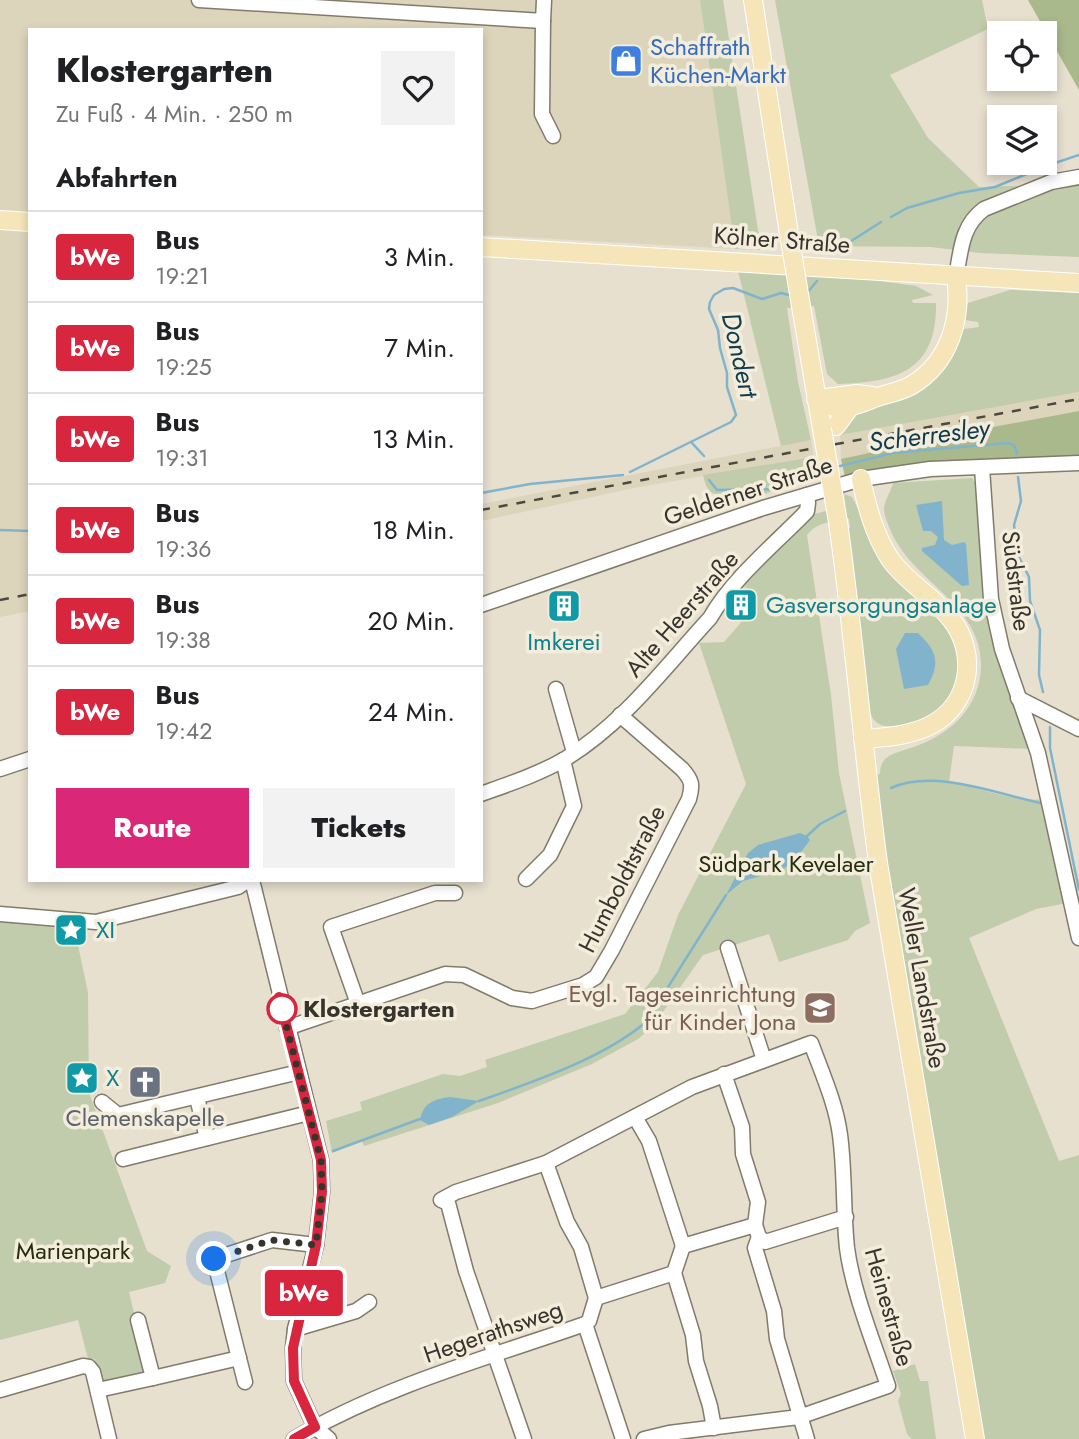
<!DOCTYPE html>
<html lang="de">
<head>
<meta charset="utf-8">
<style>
	body { margin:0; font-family:Jost,sans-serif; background:#f2f2f2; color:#202124; height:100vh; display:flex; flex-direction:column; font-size:26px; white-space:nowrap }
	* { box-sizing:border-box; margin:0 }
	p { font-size:23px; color:#757577 }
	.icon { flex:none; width:38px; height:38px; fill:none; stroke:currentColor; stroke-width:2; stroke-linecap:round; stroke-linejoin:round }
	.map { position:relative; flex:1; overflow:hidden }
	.details { position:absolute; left:28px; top:28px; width:455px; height:854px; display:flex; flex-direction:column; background:#fff; border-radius:0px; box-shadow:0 4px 10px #0003 }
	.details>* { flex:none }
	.badge { padding:0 14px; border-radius:5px; font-size:24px; line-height:46px }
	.fabs { position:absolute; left:987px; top:21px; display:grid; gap:14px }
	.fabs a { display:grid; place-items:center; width:70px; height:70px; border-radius:0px; background:#fff; box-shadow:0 4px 10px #0003; font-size:35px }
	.you { position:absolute; width:35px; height:35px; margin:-18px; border:5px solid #fff; border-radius:50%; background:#1a73e8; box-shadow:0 0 0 10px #1a73e833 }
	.map>.badge { position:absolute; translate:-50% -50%; box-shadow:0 0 0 4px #fff }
	h2 { padding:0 28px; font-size:26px; line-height:63px }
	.round { display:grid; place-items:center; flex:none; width:74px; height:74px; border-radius:0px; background:#f2f2f2 }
	.headline { display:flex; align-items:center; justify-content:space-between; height:119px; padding:0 28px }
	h1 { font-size:33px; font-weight:800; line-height:52px }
	.primary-button { display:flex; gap:14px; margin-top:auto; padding:14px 28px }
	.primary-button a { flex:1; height:80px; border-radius:0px; background:#db2777; color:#fff; font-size:28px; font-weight:800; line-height:80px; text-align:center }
	.primary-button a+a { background:#f2f2f2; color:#202124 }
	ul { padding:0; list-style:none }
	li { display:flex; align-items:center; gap:21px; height:91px; padding:0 28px; border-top:2px solid #e0e0e0 }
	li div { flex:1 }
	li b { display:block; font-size:26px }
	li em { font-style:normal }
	li .badge { min-width:77px; font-weight:700; text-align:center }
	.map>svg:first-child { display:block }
</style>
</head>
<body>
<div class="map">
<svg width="1079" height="1439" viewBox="0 0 1079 1439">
	<rect width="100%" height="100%" fill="#e7e0cf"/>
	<g fill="#ddd4bc">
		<polygon points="0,0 700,0 735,249 481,235 481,30 30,30 30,611 0,617"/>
		<polygon points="1079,392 1079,411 961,433 841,459 840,435"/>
		<polygon points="811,440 814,457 634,488 481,521 481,504"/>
		<polygon points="743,582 759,603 741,623 722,607"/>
	</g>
	<g fill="#c0ccab">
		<polygon points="700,0 723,0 761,250 735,249"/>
		<polygon points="775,0 982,0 988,29 890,75 928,138 979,187 1079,184 1079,257 980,253 931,247 819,246"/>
		<path d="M738 271 851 277 916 286 933 295 912 300 913 303H936C937 371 897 382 838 384L827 374 814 306 787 308 798 382 811 440 781 446Z"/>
		<path d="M1010 290 1079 293V392L840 435C852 401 896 403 923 387 944 374 955 350 964 329L979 327 978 322 965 320 968 303Z"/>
		<path d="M814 457 817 477 752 498C749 496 746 493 743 492 723 487 710 508 703 475Z"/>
		<path d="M972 478 976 484 983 561 1033 749 954 746 949 782C980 787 1013 803 1045 799L1067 903 1036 909 969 938 1059 1161 1079 1155V1439H981L892 916 875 775 880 774C880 767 882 760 889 756 898 751 909 749 919 745 953 732 980 705 981 667 983 604 911 582 890 529 887 522 884 515 884 508 885 500 891 491 893 483Z"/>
		<path d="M844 494 852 497 869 530 955 634 962 677C955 687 948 707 938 713 925 722 894 731 879 724 872 720 870 713 868 706L847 529 850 528 849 519C833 521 817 522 807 535L831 695 839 773 870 923 855 931 848 940 779 962 769 934 703 955 653 1026 638 1039 592 1064 498 1103 364 1146 362 1141 332 1153 326 1121 362 1110 360 1102 443 1074 460 1076 487 1067 485 1060 625 1014 658 972 678 915 746 784 699 643 724 642 758 603 743 582 811 515 845 506Z"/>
		<polygon points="0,920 79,924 78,945 88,993 89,1093 147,1251 171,1266 165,1283 129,1292 149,1376 100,1388 95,1359 88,1359 78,1320 0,1340"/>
		<polygon points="915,1364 920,1381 928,1381 936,1439 912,1439 907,1434 898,1401 901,1394 893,1371"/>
	</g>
	<g fill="#aab98c">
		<polygon points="1028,0 1079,0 1079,90"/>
		<polygon points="1079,411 1079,457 928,462 881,469 845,477 841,459 961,433"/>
	</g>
	<g fill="#81b4cc">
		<polygon points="942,501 944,540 952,545 964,542 966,544 969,585 962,586 922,551 922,548 935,545 938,537 931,531 923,531 916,505"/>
		<path d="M905 633H918C936 650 941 662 928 685L904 689 896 649Z"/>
		<polygon points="800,833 807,836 810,840 795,860 782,870 743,881 726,895 748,853 758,845"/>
		<path d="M450 1097 479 1101 452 1117 429 1125 420 1120C423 1103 434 1099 450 1097Z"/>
	</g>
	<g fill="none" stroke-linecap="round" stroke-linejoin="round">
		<g stroke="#81b4cc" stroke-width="2.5">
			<polyline points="1049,165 1079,155"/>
			<polyline points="891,217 907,208 959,193 995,187 1041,168"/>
			<polyline points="838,253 845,245 881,222"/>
			<polyline points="806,294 817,281"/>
			<polyline points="692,443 704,456"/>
			<polyline points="840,466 893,453 1008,443 1014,445 1017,454"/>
			<polyline points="630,472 731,422 736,415 727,387 727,373 720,348 718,330 709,309 710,302 714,295 724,289 733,288 762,299 781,293 793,296"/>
			<polyline points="1018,477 1021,501 1014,525 1018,555 1029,577 1030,601 1040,630 1039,675 1043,692"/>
			<polyline points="709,480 717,490 779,489 817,475"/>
			<polyline points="481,493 530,484 623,475"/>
			<polyline points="0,530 30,531"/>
			<polyline points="1050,727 1050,748 1079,890"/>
			<path d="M891 788C936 768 999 795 1045 804"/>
			<polyline points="807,836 820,824 845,811"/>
			<path d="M479 1101C533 1082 602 1059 646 1022L726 895"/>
			<polyline points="333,1151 420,1119"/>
		</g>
		<defs>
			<g id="minor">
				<polyline points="199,0 543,21 544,0"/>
				<polyline points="543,21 542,114 553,136"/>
				<path d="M956 277C961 251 961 226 984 209L1051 182 1079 177"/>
				<polyline points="982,468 991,599 1002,649 1038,753 1079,938"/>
				<polyline points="481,605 763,508 861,479 930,469 1079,463"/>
				<polyline points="556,689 574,752"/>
				<polyline points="1018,698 1079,729"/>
				<polyline points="0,769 30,759"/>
				<path d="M481 794C509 784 539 774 565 759 623 724 665 667 710 618 734 577 774 545 807 511L808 503 807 495"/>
				<polyline points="526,879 550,855 574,806 563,760"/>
				<polyline points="252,880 321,1160 322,1192 316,1245 295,1329 293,1348 294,1381 315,1427 329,1439"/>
				<polyline points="0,914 96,922 238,887 248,880"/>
				<polyline points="728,948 764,1060"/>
				<polyline points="358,1004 331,927 435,893 455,893"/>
				<path d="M287 1028 445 974 464 975 512 998 532 1001 583 985 596 977 612 950 689 799C693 785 692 780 682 769L620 715"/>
				<polyline points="724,1074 742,1127 743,1154 758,1202 755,1225"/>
				<polyline points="197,1098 207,1138"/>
				<polyline points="102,1102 118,1115 299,1072"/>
				<polyline points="635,1117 649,1141 683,1246"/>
				<polyline points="123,1159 309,1113"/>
				<polyline points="546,1163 567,1222 581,1247 596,1298"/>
				<polyline points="759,1237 755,1248 774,1311 777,1339 807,1439"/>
				<polyline points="214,1259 245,1382"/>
				<polyline points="210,1267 214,1259 272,1240 316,1245"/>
				<polyline points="674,1273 693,1335 696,1361 710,1406 714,1428"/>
				<polyline points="585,1324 623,1439"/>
				<polyline points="295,1329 356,1311 369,1302"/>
				<polyline points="153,1378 239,1358"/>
				<polyline points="0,1390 83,1366 89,1367 93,1372 109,1439"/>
				<polyline points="98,1390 153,1378 138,1320"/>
				<path d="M294 1439C384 1386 487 1358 585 1324L589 1321 596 1298 674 1273 683 1246 755 1225 759 1237 765 1242 846 1217"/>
				<path d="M524 1439 466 1271 448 1203 441 1200 456 1192 546 1163 692 1087 811 1043C822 1073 836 1104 840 1135 845 1172 843 1210 847 1248 853 1293 874 1343 888 1386L799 1417 669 1433 644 1439"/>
			</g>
			<g id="major">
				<polyline points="753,0 789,234"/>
				<polyline points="0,220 30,222"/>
				<polyline points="481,247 1079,283"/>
				<polyline points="802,312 822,429"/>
				<path d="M816 399C834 413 853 407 872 399 885 394 900 392 912 385 950 362 962 318 956 277"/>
				<polyline points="818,399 857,394 873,396"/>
				<polyline points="836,426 850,407"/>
				<path d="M861 479C867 507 874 534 890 559 907 583 933 596 951 619 978 653 971 704 931 725 910 736 886 737 863 739"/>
				<path d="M838 522C854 636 863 750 878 863L975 1439"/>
			</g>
		</defs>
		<use href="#minor" stroke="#817b6b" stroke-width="17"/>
		<use href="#major" stroke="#fff" stroke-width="20"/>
		<use href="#minor" stroke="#fff" stroke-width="14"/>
		<use href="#major" stroke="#f6e5b8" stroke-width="18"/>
		<g stroke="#4c4941" stroke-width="2.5" stroke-dasharray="9 9" stroke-linecap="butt">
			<polyline points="481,510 1079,399"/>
			<polyline points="0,600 30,594"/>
		</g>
		<defs>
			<g id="major-bridge">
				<polyline points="789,234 802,312"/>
				<polyline points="822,429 838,522"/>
			</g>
		</defs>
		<use href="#major-bridge" stroke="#fff" stroke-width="20" stroke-linecap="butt"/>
		<use href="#major-bridge" stroke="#f6e5b8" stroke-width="18"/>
	</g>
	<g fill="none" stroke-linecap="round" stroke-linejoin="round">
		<defs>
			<polyline id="line" points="279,997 321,1160 322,1192 316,1245 293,1348 294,1381 315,1427 294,1439"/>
		</defs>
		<use href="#line" stroke="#fff" stroke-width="16"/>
		<use href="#line" stroke="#d7263d" stroke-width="10"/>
		<polyline stroke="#36342d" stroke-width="7" stroke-dasharray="0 12.6" points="214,1259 272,1240 316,1245 322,1192 321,1160 282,1009"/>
	</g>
	<defs>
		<symbol id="shop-square" viewBox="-11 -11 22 22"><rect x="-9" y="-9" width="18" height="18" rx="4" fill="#3f7fe0" stroke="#f4eddc"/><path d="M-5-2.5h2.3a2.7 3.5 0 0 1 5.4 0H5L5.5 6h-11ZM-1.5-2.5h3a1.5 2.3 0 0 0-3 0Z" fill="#fff"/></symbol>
		<symbol id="building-square" viewBox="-11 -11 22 22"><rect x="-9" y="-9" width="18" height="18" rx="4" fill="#0f9aa8" stroke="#f4eddc"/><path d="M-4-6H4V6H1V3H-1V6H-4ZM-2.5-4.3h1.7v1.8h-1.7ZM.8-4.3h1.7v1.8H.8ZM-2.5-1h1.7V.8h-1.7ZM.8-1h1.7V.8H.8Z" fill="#fff"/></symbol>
		<symbol id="sight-square" viewBox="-11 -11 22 22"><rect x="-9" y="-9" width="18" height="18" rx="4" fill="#0f9aa8" stroke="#f4eddc"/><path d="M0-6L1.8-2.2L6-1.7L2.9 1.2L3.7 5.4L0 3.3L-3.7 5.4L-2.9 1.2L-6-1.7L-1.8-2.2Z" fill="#fff"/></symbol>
		<symbol id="school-square" viewBox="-11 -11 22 22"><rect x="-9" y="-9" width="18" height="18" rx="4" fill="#8d6e63" stroke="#f4eddc"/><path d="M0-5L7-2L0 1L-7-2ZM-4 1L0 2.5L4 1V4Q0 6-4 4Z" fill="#fff"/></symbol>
		<symbol id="church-square" viewBox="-11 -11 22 22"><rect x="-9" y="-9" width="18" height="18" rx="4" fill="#6b7280" stroke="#f4eddc"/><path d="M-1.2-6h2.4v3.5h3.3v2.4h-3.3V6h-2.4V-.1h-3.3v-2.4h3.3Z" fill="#fff"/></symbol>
	</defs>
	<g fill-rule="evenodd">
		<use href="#shop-square" x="607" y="42" width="38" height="38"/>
		<use href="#building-square" x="722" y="586" width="38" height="38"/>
		<use href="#building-square" x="545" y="587" width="38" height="38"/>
		<use href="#sight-square" x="52" y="911" width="38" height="38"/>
		<use href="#school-square" x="801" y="989" width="38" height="38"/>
		<use href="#sight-square" x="63" y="1059" width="38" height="38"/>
		<use href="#church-square" x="126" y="1063" width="38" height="38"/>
	</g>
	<circle fill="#fff" stroke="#d7263d" stroke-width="3.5" cx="282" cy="1009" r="14"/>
	<g text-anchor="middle" stroke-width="7" stroke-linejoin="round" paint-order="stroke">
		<g font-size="24" fill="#366cbe" stroke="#f4eddc" text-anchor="start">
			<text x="650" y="55">Schaffrath<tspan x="650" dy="28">Küchen-Markt</tspan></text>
		</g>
		<g font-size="24" fill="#36342d" stroke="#f4eddc">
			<text transform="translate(782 240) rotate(4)" y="8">Kölner Straße</text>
			<text transform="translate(748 491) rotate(-18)" y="8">Gelderner Straße</text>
			<text transform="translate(1016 581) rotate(83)" y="8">Südstraße</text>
			<text transform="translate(682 614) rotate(-49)" y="8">Alte Heerstraße</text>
			<text transform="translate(622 879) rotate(-63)" y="8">Humboldtstraße</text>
			<text transform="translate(922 978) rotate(80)" y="8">Weller Landstraße</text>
			<text transform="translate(889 1307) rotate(74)" y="8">Heinestraße</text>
			<text transform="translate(493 1332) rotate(-19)" y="8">Hegerathsweg</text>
		</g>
		<g font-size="24" fill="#0d838f" stroke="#f4eddc" text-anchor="start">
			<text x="766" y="613">Gasversorgungsanlage</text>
			<text x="564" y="650" text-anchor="middle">Imkerei</text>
			<text x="96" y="938">XI</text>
			<text x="106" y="1086">X</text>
		</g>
		<g font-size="24" fill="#252f0c" stroke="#f4eddc">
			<text x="786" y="872">Südpark Kevelaer</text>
			<text x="73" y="1259">Marienpark</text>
		</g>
		<g font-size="24" fill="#785e54" stroke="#f4eddc" text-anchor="end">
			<text x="796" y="1002">Evgl. Tageseinrichtung<tspan x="796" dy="28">für Kinder Jona</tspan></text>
		</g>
		<g font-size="24" font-weight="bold" fill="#36342d" stroke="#f4eddc" text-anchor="start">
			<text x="303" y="1017">Klostergarten</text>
		</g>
		<g font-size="24" fill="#5b616d" stroke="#f4eddc">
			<text x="145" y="1126">Clemenskapelle</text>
		</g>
		<g font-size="26" font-style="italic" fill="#103d4e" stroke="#f4eddc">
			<text transform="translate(740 355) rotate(77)" y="9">Dondert</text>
			<text transform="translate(929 435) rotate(-7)" y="9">Scherresley</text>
		</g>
	</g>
</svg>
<div class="fabs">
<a><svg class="icon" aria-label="locate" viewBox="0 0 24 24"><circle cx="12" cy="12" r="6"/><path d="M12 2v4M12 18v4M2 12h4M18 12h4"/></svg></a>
<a><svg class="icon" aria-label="layers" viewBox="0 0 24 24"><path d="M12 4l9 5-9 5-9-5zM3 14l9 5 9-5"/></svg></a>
</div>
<div class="you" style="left:214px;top:1259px"></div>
<b class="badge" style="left:304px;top:1293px;background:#d7263d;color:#fff">bWe</b>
<section class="details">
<div class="headline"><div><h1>Klostergarten</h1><p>Zu Fuß · 4 Min. · 250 m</p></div><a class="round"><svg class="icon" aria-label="heart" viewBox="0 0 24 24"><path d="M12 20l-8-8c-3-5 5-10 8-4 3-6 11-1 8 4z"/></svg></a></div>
<h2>Abfahrten</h2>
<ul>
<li><span class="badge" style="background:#d7263d;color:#fff">bWe</span><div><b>Bus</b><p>19:21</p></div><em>3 Min.</em></li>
<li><span class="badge" style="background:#d7263d;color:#fff">bWe</span><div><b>Bus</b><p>19:25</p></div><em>7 Min.</em></li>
<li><span class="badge" style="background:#d7263d;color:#fff">bWe</span><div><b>Bus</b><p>19:31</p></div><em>13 Min.</em></li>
<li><span class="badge" style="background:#d7263d;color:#fff">bWe</span><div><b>Bus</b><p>19:36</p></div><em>18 Min.</em></li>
<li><span class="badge" style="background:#d7263d;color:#fff">bWe</span><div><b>Bus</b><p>19:38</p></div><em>20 Min.</em></li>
<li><span class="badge" style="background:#d7263d;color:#fff">bWe</span><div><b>Bus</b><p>19:42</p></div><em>24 Min.</em></li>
</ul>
<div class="primary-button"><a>Route</a><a>Tickets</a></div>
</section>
</div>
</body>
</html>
